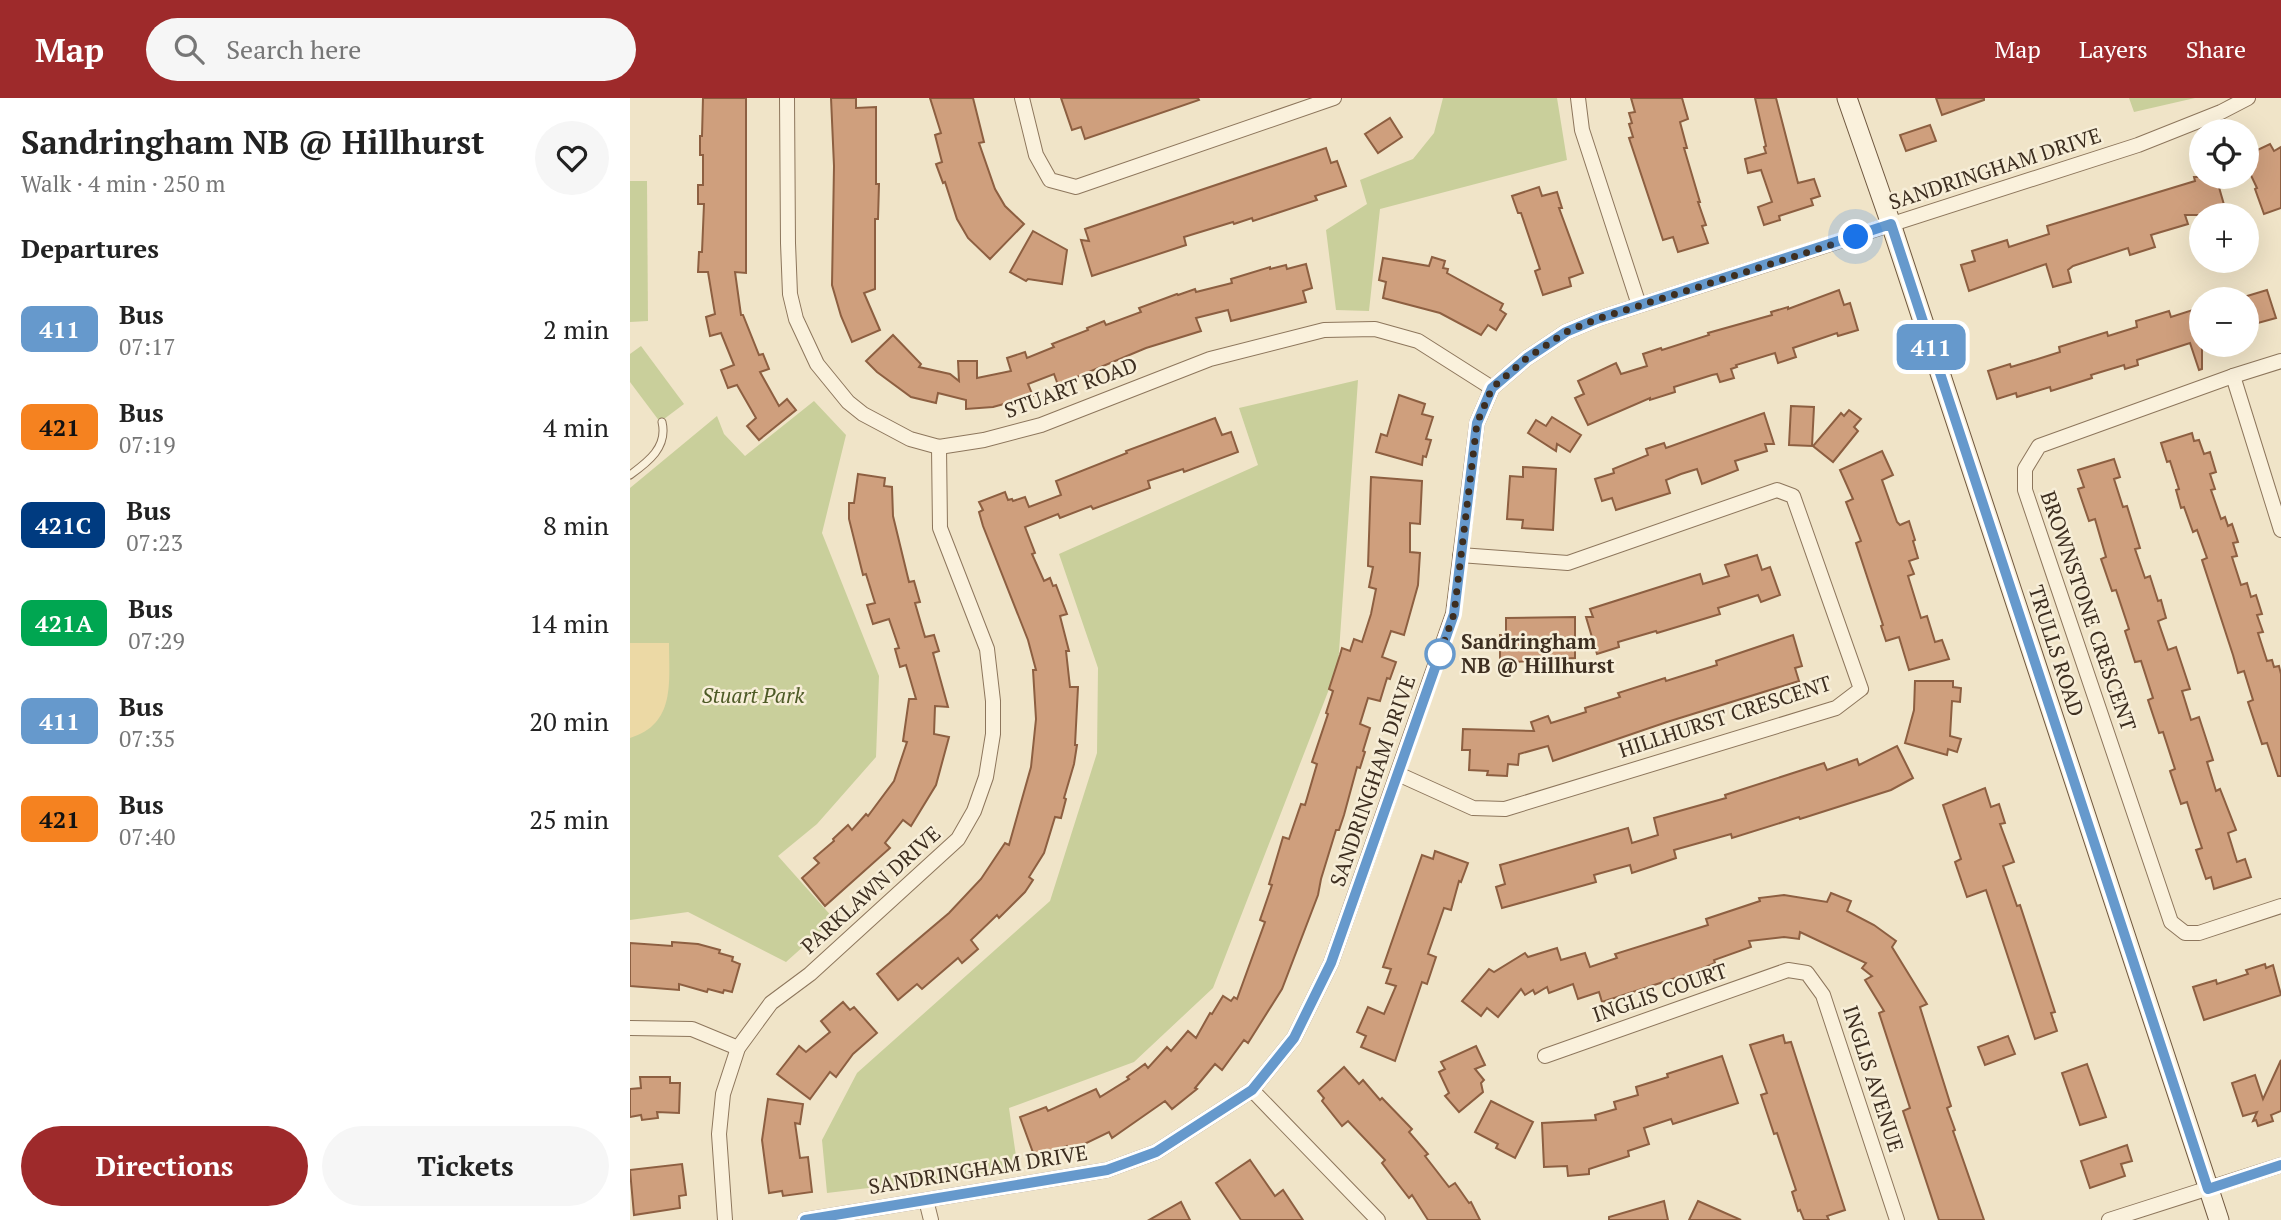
<!DOCTYPE html>
<html lang="en">
<head>
<meta charset="utf-8">
<style>
	body { margin:0; font-family:"PT Serif",serif; background:#f6f6f6; color:#222; height:100vh; display:flex; flex-direction:column; font-size:26px; white-space:nowrap }
	* { box-sizing:border-box; margin:0 }
	p { font-size:23px; color:#767676 }
	.icon { flex:none; width:38px; height:38px; fill:none; stroke:currentColor; stroke-width:2; stroke-linecap:round; stroke-linejoin:round }
	.map { position:relative; flex:1; overflow:hidden }
	.sheet { display:flex; flex-direction:column; background:#fff; width:630px }
	.sheet>* { flex:none }
	.badge { padding:0 14px; border-radius:10px; font-size:24px; line-height:46px }
	.buttons { position:absolute; left:1559px; top:21px; display:grid; gap:14px }
	.buttons a { display:grid; place-items:center; width:70px; height:70px; border-radius:50%; background:#fff; box-shadow:0 7px 28px #0002; font-size:35px }
	.you { position:absolute; width:35px; height:35px; margin:-18px; border:5px solid #fff; border-radius:50%; background:#1a73e8; box-shadow:0 0 0 10px #1a73e833 }
	.map>.badge { position:absolute; translate:-50% -50%; box-shadow:0 0 0 4px #fff }
	h2 { padding:0 21px; font-size:26px; line-height:63px }
	.round { display:grid; place-items:center; flex:none; width:74px; height:74px; border-radius:37px; background:#f6f6f6 }
	.headline { display:flex; align-items:center; justify-content:space-between; height:119px; padding:0 21px }
	h1 { font-size:33px; font-weight:600; line-height:52px }
	.primary-button { display:flex; gap:14px; margin-top:auto; padding:14px 21px }
	.primary-button a { flex:1; height:80px; border-radius:42px; background:#9e2a2b; color:#fff; font-size:28px; font-weight:600; line-height:80px; text-align:center }
	.primary-button a+a { background:#f6f6f6; color:#222 }
	ul { padding:0; list-style:none }
	li { display:flex; align-items:center; gap:21px; height:98px; padding:0 21px }
	li div { flex:1 }
	li b { display:block; font-size:26px }
	li em { font-style:normal }
	li .badge { min-width:77px; font-weight:700; text-align:center }
	header { display:flex; align-items:center; gap:42px; box-sizing:border-box; height:98px; padding:0 35px; background:#9e2a2b; color:#fff }
	header strong { font-size:33px }
	nav { display:flex; gap:38px; margin-inline-start:auto; font-size:24px }
	.search { width:490px; height:63px; background:#f6f6f6; display:flex; align-items:center; gap:18px; box-sizing:border-box; padding:0 24px; border-radius:38px; color:#767676; font-size:26px }
	main { display:flex; flex:1; min-height:0 }
	.map>svg:first-child { display:block }
</style>
</head>
<body>
<header>
<strong>Map</strong>
<div class="search"><svg class="icon" aria-label="search" viewBox="0 0 24 24"><circle cx="10" cy="10" r="6"/><path d="M15 15l6 6"/></svg>Search here</div>
<nav><a>Map</a><a>Layers</a><a>Share</a></nav>
</header>
<main>
<section class="sheet">
<div class="headline"><div><h1>Sandringham NB @ Hillhurst</h1><p>Walk · 4 min · 250 m</p></div><a class="round"><svg class="icon" aria-label="heart" viewBox="0 0 24 24"><path d="M12 20l-8-8c-3-5 5-10 8-4 3-6 11-1 8 4z"/></svg></a></div>
<h2>Departures</h2>
<ul>
<li><span class="badge" style="background:#69c;color:#fff">411</span><div><b>Bus</b><p>07:17</p></div><em>2 min</em></li>
<li><span class="badge" style="background:#f58220;color:#111">421</span><div><b>Bus</b><p>07:19</p></div><em>4 min</em></li>
<li><span class="badge" style="background:#003b80;color:#fff">421C</span><div><b>Bus</b><p>07:23</p></div><em>8 min</em></li>
<li><span class="badge" style="background:#00a651;color:#fff">421A</span><div><b>Bus</b><p>07:29</p></div><em>14 min</em></li>
<li><span class="badge" style="background:#69c;color:#fff">411</span><div><b>Bus</b><p>07:35</p></div><em>20 min</em></li>
<li><span class="badge" style="background:#f58220;color:#111">421</span><div><b>Bus</b><p>07:40</p></div><em>25 min</em></li>
</ul>
<div class="primary-button"><a>Directions</a><a>Tickets</a></div>
</section>
<div class="map">
<svg width="1651" height="1122" viewBox="0 0 1651 1122">
	<rect width="100%" height="100%" fill="#f0e4c8"/>
	<g fill="#c9cf9b">
		<polygon points="813,0 927,0 937,62 750,111 739,213 706,212 696,132 737,106 730,82 783,61 804,35"/>
		<polygon points="1499,0 1565,0 1504,14"/>
		<polygon points="0,83 17,83 18,223 0,224"/>
		<polygon points="11,248 54,306 30,324 0,284 0,256"/>
		<polygon points="728,282 708,568 583,890 504,964 379,1010 388,1072 197,1095 192,1042 227,975 420,803 467,655 468,570 429,456 628,367 609,310"/>
		<polygon points="184,303 216,337 192,435 249,578 246,659 187,726 148,758 204,821 156,864 58,814 0,822 0,390 87,318 94,336 115,358"/>
	</g>
	<path fill="#ecd9a5" d="M0 545H39C39 584 46 626 0 640Z"/>
	<g fill="#cf9f7d" stroke="#8d5f41" stroke-width="2">
		<polygon points="73,0 116,0 116,175 105,174 111,217 113,217 129,257 133,256 139,271 130,274 149,308 157,301 166,312 129,342 117,328 126,320 107,287 98,290 91,272 104,267 91,235 80,238 76,219 85,216 78,174 68,174 69,154 72,154 74,106 68,106 68,87 73,87 73,57 70,57 70,38 72,38"/>
		<polygon points="201,0 226,0 226,10 246,9 246,86 249,86 248,121 245,121 245,191 234,195 250,232 222,244 211,218 202,187 204,68"/>
		<polygon points="300,0 343,0 354,44 349,45 365,91 375,108 394,126 360,161 338,140 327,121 315,84 313,85 306,66 312,64 305,37 311,35"/>
		<polygon points="431,0 568,0 569,2 455,41 451,29 442,32"/>
		<polygon points="1001,0 1052,0 1058,21 1050,24 1057,50 1054,50 1070,104 1068,104 1076,127 1072,128 1078,145 1048,154 1043,139 1033,142 999,40 1003,39 999,26 1002,25 999,15 1005,14"/>
		<polygon points="1125,0 1146,0 1168,85 1184,81 1190,98 1181,101 1183,107 1149,118 1150,122 1134,127 1128,109 1142,104 1131,72 1118,75 1115,61 1136,55 1134,49 1136,48"/>
		<polygon points="1306,0 1354,0 1354,2 1312,17"/>
		<polygon points="760,20 772,39 748,55 735,36"/>
		<polygon points="1300,27 1306,43 1276,53 1270,37"/>
		<polygon points="1640,46 1644,53 1651,49 1651,110 1634,116 1625,91 1627,90 1617,69 1617,57"/>
		<polygon points="696,50 701,65 707,63 716,88 685,98 687,102 623,123 622,120 604,126 603,124 554,139 556,147 462,178 451,142 459,143 455,131"/>
		<polygon points="1564,79 1586,79 1597,117 1555,117 1558,126 1521,137 1525,149 1500,157 1498,150 1443,168 1438,172 1441,184 1423,189 1416,166 1339,193 1331,167 1345,163 1342,153 1377,142 1379,149 1419,136 1417,128 1565,83"/>
		<polygon points="909,89 912,98 927,94 932,110 929,110 953,175 939,180 941,188 913,197 905,173 910,171 891,115 888,115 882,98"/>
		<polygon points="403,133 437,152 432,186 398,181 396,183 380,174"/>
		<polygon points="802,159 815,163 813,170 818,171 817,175 873,206 870,212 876,216 866,232 858,227 851,237 810,215 753,200 756,184 749,182 753,160 799,168"/>
		<polygon points="676,166 682,190 673,193 676,204 601,223 598,212 566,220 571,233 516,250 428,287 424,276 398,286 403,298 363,309 336,311 336,302 308,295 306,305 281,299 247,274 236,263 263,237 291,266 289,269 320,276 329,283 328,263 347,263 347,280 381,273 377,260 395,254 397,260 424,249 422,246 458,232 457,230 474,223 476,227 511,214 509,210 547,196 548,197 565,191 566,194 602,185 601,181 640,169 640,171 656,167 657,171"/>
		<polygon points="1209,192 1214,207 1220,205 1228,232 1208,238 1207,235 1163,250 1166,259 1148,265 1145,255 1106,267 1107,269 1101,271 1104,280 1090,284 1087,276 1082,277 1044,289 1045,294 1020,302 1020,300 958,327 945,300 954,296 948,283 986,265 991,276 1017,268 1013,256 1031,250 1032,252 1079,237 1078,235 1142,217 1141,214 1158,209 1158,211"/>
		<polygon points="1637,192 1646,220 1617,228 1617,198"/>
		<polygon points="1572,209 1572,271 1569,272 1560,245 1507,262 1508,267 1495,271 1494,267 1461,277 1462,280 1421,293 1420,289 1387,299 1386,295 1367,301 1358,273 1380,266 1381,269 1411,260 1430,254 1429,249 1477,234 1478,238 1507,229 1506,223 1539,213 1541,219"/>
		<polygon points="769,297 795,306 792,316 803,319 796,341 801,342 796,359 793,358 792,367 746,354 751,336 757,338"/>
		<polygon points="1161,308 1184,309 1182,348 1159,347"/>
		<polygon points="1219,312 1231,321 1224,329 1228,333 1203,364 1183,348 1211,315 1214,318"/>
		<polygon points="1134,315 1144,346 1135,346 1137,353 1105,363 1108,372 1072,386 1067,371 1051,376 1036,382 1040,395 986,412 982,400 972,403 965,381 984,375 983,371 1018,357 1016,351 1034,345 1036,350"/>
		<polygon points="922,319 951,337 940,354 927,346 926,353 898,335 906,322 916,328"/>
		<polygon points="585,320 592,337 601,334 608,354 554,374 553,371 518,383 520,390 463,411 461,408 430,420 428,416 395,429 405,455 402,456 414,483 420,480 423,488 426,487 437,516 430,518 439,553 436,553 440,589 448,589 445,647 447,647 444,666 434,700 436,701 431,720 425,719 414,755 399,779 403,782 395,794 369,820 367,817 341,842 348,851 332,865 328,860 292,891 287,886 268,902 247,876 319,815 351,781 375,745 379,747 401,669 406,621 403,572 406,572 398,542 353,428 349,414 353,412 349,404 375,394 378,402 382,401 383,403 395,399 399,409 431,397 426,383 497,355 496,353"/>
		<polygon points="1562,335 1564,343 1569,342 1574,356 1580,354 1586,374 1580,376 1585,391 1581,392 1591,421 1595,419 1598,428 1602,426 1608,444 1603,445 1607,458 1602,459 1611,487 1617,485 1621,499 1626,497 1632,516 1627,517 1633,534 1628,535 1637,563 1642,562 1644,569 1649,568 1651,576 1651,678 1648,678 1637,645 1632,646 1618,604 1623,602 1614,573 1608,575 1603,557 1572,462 1577,460 1567,432 1563,434 1554,409 1551,410 1546,392 1549,391 1540,363 1537,364 1531,345"/>
		<polygon points="1252,353 1263,377 1252,382 1267,424 1270,427 1279,423 1285,442 1283,443 1288,460 1279,463 1284,476 1278,478 1291,520 1297,518 1305,544 1312,542 1319,561 1279,572 1269,539 1256,543 1251,528 1253,527 1226,445 1231,443 1216,404 1223,401 1210,372"/>
		<polygon points="1484,361 1490,379 1484,381 1493,409 1497,408 1510,450 1505,451 1515,480 1520,478 1528,503 1531,502 1536,520 1528,523 1538,552 1546,549 1560,591 1552,593 1561,622 1569,619 1583,662 1577,664 1586,693 1590,691 1606,732 1598,735 1607,764 1615,761 1621,779 1584,791 1581,779 1576,781 1566,752 1572,750 1562,720 1557,704 1551,706 1540,673 1545,671 1533,634 1529,635 1518,602 1523,600 1511,563 1505,564 1495,533 1499,531 1486,492 1482,493 1471,461 1476,459 1465,421 1459,423 1448,391 1454,389 1448,372"/>
		<polygon points="893,369 926,371 923,432 892,430 893,422 877,421 880,378 893,379"/>
		<polygon points="228,376 255,380 254,388 262,389 263,418 279,484 284,483 290,504 285,505 295,539 304,537 309,553 303,555 318,609 305,608 304,636 319,639 306,687 281,728 273,722 255,745 260,750 195,808 172,780 189,765 184,760 204,743 203,741 218,727 222,732 236,716 238,718 264,683 277,644 273,643 279,601 286,601 276,567 270,569 265,551 269,550 259,521 243,526 237,507 245,505 236,476 233,477 219,421 219,405 224,405"/>
		<polygon points="741,379 792,383 790,426 780,425 780,454 790,455 788,487 774,537 761,533 752,559 766,564 760,581 757,580 750,603 738,600 730,626 740,630 733,653 735,654 730,670 727,669 714,717 709,732 706,732 691,781 688,797 652,891 618,945 614,942 592,972 585,966 565,990 567,991 542,1011 535,1003 482,1040 479,1034 440,1053 437,1048 405,1060 390,1019 416,1009 418,1013 466,991 470,999 499,981 497,979 515,966 518,970 537,949 541,953 558,933 566,940 580,915 582,916 593,898 601,903 604,899 607,901 635,824 630,822 642,787 639,786 653,739 659,741 671,706 675,707 687,666 682,664 698,616 696,615 703,593 699,591 710,557 712,550 720,553 724,541 732,544 741,516 746,491 739,489 743,469 738,468"/>
		<polygon points="1127,457 1132,472 1140,469 1150,497 1131,504 1128,497 1088,510 1090,516 1027,535 1026,533 988,544 989,549 967,556 956,519 963,519 960,511 1070,476 1073,486 1099,478 1095,467"/>
		<polygon points="945,519 945,560 870,565 870,537 876,537 876,520"/>
		<polygon points="1163,537 1172,568 1165,570 1169,583 1037,624 923,663 918,648 889,656 888,667 878,666 877,678 857,677 858,673 839,672 840,652 832,652 833,631 904,633 901,624 918,618 921,625 956,614 955,610 990,599 988,595 1035,580 1036,583 1087,567 1086,563"/>
		<polygon points="1285,583 1323,583 1323,589 1331,590 1330,604 1322,603 1320,638 1331,641 1327,654 1318,651 1317,657 1275,645 1284,612"/>
		<polygon points="1267,648 1283,680 1261,692 1170,721 1169,719 1102,740 1101,736 1044,752 1046,760 1020,769 1002,775 1000,767 964,777 966,784 872,810 866,789 875,786 870,767 998,730 1002,745 1028,737 1024,720 1096,700 1095,697 1194,665 1197,672 1227,661 1229,667"/>
		<polygon points="1355,690 1361,709 1369,706 1375,725 1370,726 1384,764 1373,768 1387,808 1390,807 1425,914 1421,915 1427,933 1405,941 1356,792 1337,799 1325,764 1331,761 1313,707"/>
		<polygon points="805,753 838,765 831,784 829,783 821,812 814,810 798,856 806,859 797,886 792,884 765,963 731,949 736,938 727,934 738,909 754,916 766,888 756,885 761,871 753,869 792,757 803,761"/>
		<polygon points="1201,795 1221,803 1217,813 1244,827 1266,843 1262,849 1297,906 1290,909 1321,1008 1317,1010 1325,1032 1323,1033 1354,1122 1309,1122 1273,1013 1280,1010 1249,915 1254,913 1235,882 1242,878 1232,870 1236,865 1170,834 1169,841 1154,839 1119,843 1121,849 1084,862 1085,865 1064,874 972,904 969,894 948,901 943,886 919,895 917,889 905,896 903,892 895,897 891,891 868,919 857,910 851,918 832,903 859,871 864,874 895,855 898,859 927,850 931,862 955,855 960,869 987,860 985,856 1078,827 1076,821 1130,803 1129,800 1154,797 1197,804"/>
		<polygon points="42,844 68,846 90,852 89,855 103,859 102,863 110,866 102,894 94,892 93,895 78,891 77,894 49,886 49,892 0,888 0,845 42,848"/>
		<polygon points="1635,866 1636,870 1643,867 1651,897 1574,922 1563,889 1586,882 1587,886 1618,876 1616,872"/>
		<polygon points="213,904 220,912 224,909 247,935 223,956 206,979 200,974 180,1001 147,976 169,948 176,954 200,934 191,923"/>
		<polygon points="1153,937 1155,945 1161,944 1215,1112 1197,1118 1199,1122 1174,1122 1170,1112 1168,1113 1162,1094 1166,1092 1147,1035 1144,1036 1131,997 1137,995 1120,947"/>
		<polygon points="1378,938 1385,956 1355,967 1348,949"/>
		<polygon points="846,948 855,967 845,971 854,982 851,985 853,994 829,1014 815,998 819,995 809,974 815,971 811,964"/>
		<polygon points="1092,958 1108,1005 1043,1026 1041,1021 1014,1030 1019,1046 998,1053 999,1058 959,1071 959,1076 938,1078 937,1068 914,1069 912,1025 966,1022 965,1017 986,1011 984,1004 1008,997 1006,989 1038,979 1037,976"/>
		<polygon points="1651,962 1651,1013 1641,1017 1643,1023 1628,1028 1626,1022 1623,1023 1627,1014 1613,1018 1602,985 1625,977 1633,1001"/>
		<polygon points="1457,966 1476,1019 1450,1027 1432,975"/>
		<polygon points="714,969 729,986 733,982 750,1002 752,1000 782,1031 779,1034 798,1056 795,1058 819,1089 825,1085 839,1105 841,1104 850,1122 798,1122 782,1097 779,1100 752,1065 755,1062 718,1023 712,1028 692,1003 694,1000 688,993"/>
		<polygon points="10,979 40,979 40,985 50,985 49,1015 27,1014 28,1020 12,1022 11,1017 0,1019 0,991 11,990"/>
		<polygon points="138,1001 173,1006 170,1026 165,1025 170,1060 178,1059 182,1094 153,1098 152,1093 139,1095 132,1042"/>
		<polygon points="861,1003 903,1024 885,1060 866,1050 868,1046 845,1034"/>
		<polygon points="1497,1047 1502,1063 1491,1066 1495,1078 1460,1090 1451,1063"/>
		<polygon points="620,1062 645,1098 653,1092 673,1122 611,1122 586,1085"/>
		<polygon points="52,1066 56,1097 49,1098 50,1110 4,1117 0,1072"/>
		<polygon points="1034,1103 1038,1122 979,1122 979,1119"/>
		<polygon points="1068,1103 1111,1122 1059,1122"/>
		<polygon points="551,1104 560,1122 519,1122"/>
	</g>
	<g fill="none" stroke-linecap="round" stroke-linejoin="round">
		<defs>
			<path id="lane" d="M0 377C18 364 38 349 32 324"/>
			<g id="street">
				<polyline points="157,0 158,145 160,196 166,221 187,266 218,304 233,316 280,341 309,349 354,342 411,327 580,261 694,232 745,231 788,243 862,290"/>
				<polyline points="392,0 406,57 420,82 446,89 704,0"/>
				<polyline points="948,0 952,32 1009,207"/>
				<polyline points="1651,263 1603,278 1409,348 1395,371 1395,392 1541,824 1555,835 1569,835 1651,808"/>
				<polyline points="1603,278 1651,432"/>
				<polyline points="768,676 843,710 875,711 1206,610 1231,591 1163,398 1147,392 938,465 830,457"/>
				<polyline points="0,930 62,931 108,950"/>
				<polyline points="915,958 1158,872 1177,875 1193,897 1267,1122"/>
				<polyline points="622,992 748,1122"/>
				<polyline points="296,1102 301,1122"/>
				<polyline points="95,1122 89,1036 93,996 108,950 141,905 180,876 328,741 344,713 356,679 363,636 363,603 357,551 310,430 309,349"/>
				<polyline points="175,1122 477,1072 526,1054 622,992 664,940 701,865 823,516 847,325 862,290 897,260 936,234 967,221 1508,47 1591,14 1618,0"/>
				<polyline points="1479,1122 1651,1067"/>
			</g>
			<polyline id="secondary" points="1217,0 1261,126 1589,1122"/>
		</defs>
		<use href="#lane" stroke="#8d765c" stroke-width="9"/>
		<use href="#street" stroke="#8d765c" stroke-width="16"/>
		<use href="#secondary" stroke="#6f573f" stroke-width="21"/>
		<use href="#lane" stroke="#faf1dc" stroke-width="7"/>
		<use href="#street" stroke="#faf1dc" stroke-width="14"/>
		<use href="#secondary" stroke="#faf1dc" stroke-width="19"/>
	</g>
	<g fill="none" stroke-linecap="round" stroke-linejoin="round">
		<defs>
			<polyline id="line" points="175,1122 477,1072 526,1054 622,992 664,940 701,865 824,516 847,325 862,290 897,260 936,234 967,221 1261,126 1578,1091 1651,1067"/>
		</defs>
		<use href="#line" stroke="#fff" stroke-width="16"/>
		<use href="#line" stroke="#69c" stroke-width="10"/>
		<polyline stroke="#3d2e20" stroke-width="7" stroke-dasharray="0 12.6" points="810,556 808,561 824,516 847,325 862,290 897,260 936,234 967,221 1226,139"/>
	</g>
	<circle fill="#fff" stroke="#69c" stroke-width="3.5" cx="810" cy="556" r="14"/>
	<g text-anchor="middle" stroke-width="5" stroke-linejoin="round" paint-order="stroke">
		<g font-size="21" fill="#3d2e20" stroke="#f7eed8">
			<text transform="translate(1365 71) rotate(-18)" y="7">SANDRINGHAM DRIVE</text>
			<text transform="translate(441 290) rotate(-20)" y="7">STUART ROAD</text>
			<text transform="translate(1458 513) rotate(71)" y="7">BROWNSTONE CRESCENT</text>
			<text transform="translate(1426 553) rotate(72)" y="7">TRULLS ROAD</text>
			<text transform="translate(1095 619) rotate(-18)" y="7">HILLHURST CRESCENT</text>
			<text transform="translate(743 683) rotate(-71)" y="7">SANDRINGHAM DRIVE</text>
			<text transform="translate(241 792) rotate(-42)" y="7">PARKLAWN DRIVE</text>
			<text transform="translate(1030 895) rotate(-19)" y="7">INGLIS COURT</text>
			<text transform="translate(1243 981) rotate(72)" y="7">INGLIS AVENUE</text>
			<text transform="translate(348 1072) rotate(-9)" y="7">SANDRINGHAM DRIVE</text>
		</g>
		<g font-size="21" font-weight="bold" fill="#3d2e20" stroke="#f7eed8" text-anchor="start">
			<text x="831" y="551">Sandringham<tspan x="831" dy="24">NB @ Hillhurst</tspan></text>
		</g>
		<g font-size="21" font-style="italic" fill="#4d5a26" stroke="#f7eed8">
			<text x="123" y="605">Stuart Park</text>
		</g>
	</g>
</svg>
<div class="buttons">
<a><svg class="icon" aria-label="locate" viewBox="0 0 24 24"><circle cx="12" cy="12" r="6"/><path d="M12 2v4M12 18v4M2 12h4M18 12h4"/></svg></a>
<a>+</a>
<a>−</a>
</div>
<div class="you" style="left:1226px;top:139px"></div>
<b class="badge" style="left:1301px;top:249px;background:#69c;color:#fff">411</b>
</div>
</main>
</body>
</html>
